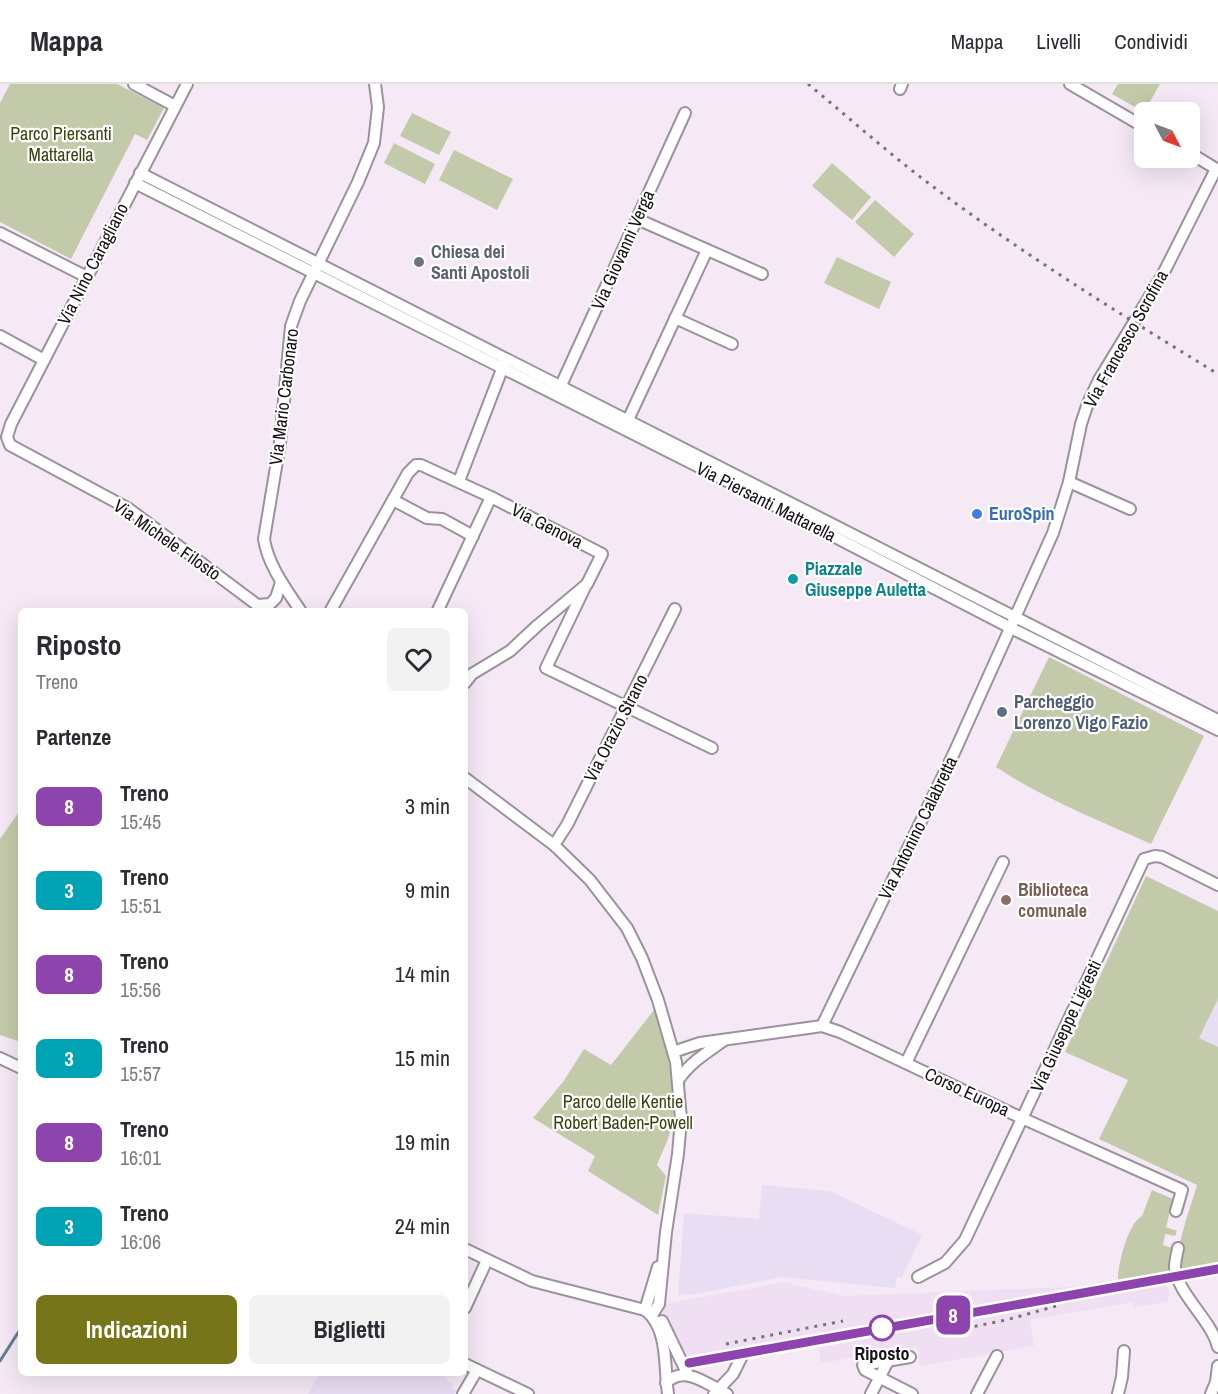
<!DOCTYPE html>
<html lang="it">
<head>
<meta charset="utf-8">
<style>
	body { margin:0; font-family:"Archivo Narrow",sans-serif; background:#f2f2f3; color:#2b2b33; height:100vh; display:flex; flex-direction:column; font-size:22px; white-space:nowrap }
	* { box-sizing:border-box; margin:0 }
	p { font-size:20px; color:#7c7c81 }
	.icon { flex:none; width:33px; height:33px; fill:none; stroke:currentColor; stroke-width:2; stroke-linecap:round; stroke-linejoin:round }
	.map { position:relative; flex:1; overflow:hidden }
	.panel { position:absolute; left:18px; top:524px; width:450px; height:768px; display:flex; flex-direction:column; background:#fff; border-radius:9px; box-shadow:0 6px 24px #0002 }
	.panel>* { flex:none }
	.badge { padding:0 12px; border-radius:9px; font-size:21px; line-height:39px }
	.needle { width:39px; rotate:131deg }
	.tools { position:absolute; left:1134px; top:18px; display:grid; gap:12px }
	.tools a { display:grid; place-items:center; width:66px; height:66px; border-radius:9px; background:#fff; box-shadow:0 6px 24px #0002; font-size:30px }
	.map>.badge { position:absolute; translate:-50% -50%; box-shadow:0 0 0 3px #fff }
	h2 { padding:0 18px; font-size:22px; line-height:54px }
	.round { display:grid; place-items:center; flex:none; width:63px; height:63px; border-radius:9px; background:#f2f2f3 }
	.summary { display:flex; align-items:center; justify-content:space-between; height:102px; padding:0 18px }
	h1 { font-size:28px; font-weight:700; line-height:45px }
	.primary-button { display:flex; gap:12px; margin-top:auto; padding:12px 18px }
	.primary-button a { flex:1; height:69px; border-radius:9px; background:#777519; color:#fff; font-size:24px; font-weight:700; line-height:69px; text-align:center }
	.primary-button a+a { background:#f2f2f3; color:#2b2b33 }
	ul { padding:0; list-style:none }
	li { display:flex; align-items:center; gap:18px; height:84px; padding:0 18px }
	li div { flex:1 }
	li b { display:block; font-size:22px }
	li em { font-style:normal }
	li .badge { min-width:66px; font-weight:700; text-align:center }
	header { display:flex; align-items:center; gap:36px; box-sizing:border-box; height:84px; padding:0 30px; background:#fff; border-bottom:2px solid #e1e1e2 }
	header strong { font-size:28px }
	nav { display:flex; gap:33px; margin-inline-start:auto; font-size:21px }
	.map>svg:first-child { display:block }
</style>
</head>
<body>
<header>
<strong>Mappa</strong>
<nav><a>Mappa</a><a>Livelli</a><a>Condividi</a></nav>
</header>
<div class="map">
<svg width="1218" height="1310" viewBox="0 0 1218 1310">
	<rect width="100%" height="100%" fill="#f4e9f5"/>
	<polygon fill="#f0dff2" points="1161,1192 1162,1198 1165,1197 1170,1209 1167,1218 1134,1223 1133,1218 1030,1236 1034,1262 920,1282 917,1263 821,1279 817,1258 687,1283 664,1228 664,1220 784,1198 843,1212 1096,1202"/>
	<g fill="#e8def3">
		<polygon points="1218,915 1218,963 1199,954"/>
		<polygon points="762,1101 830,1107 922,1151 902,1193 897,1193 895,1204 782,1193 695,1210 678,1211 684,1129 759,1135"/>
		<polygon points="320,1289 440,1289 447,1293 446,1296 453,1300 451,1303 456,1307 454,1310 308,1310"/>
	</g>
	<g fill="#c3caa9">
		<polygon points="10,0 117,0 164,24 147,56 135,50 71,175 0,138 0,19"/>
		<polygon points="1118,0 1160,0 1144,28 1112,10"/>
		<polygon points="412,29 451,48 439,71 400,52"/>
		<polygon points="394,59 435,80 425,100 384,79"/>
		<polygon points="454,66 513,95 497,126 439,96"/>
		<polygon points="832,79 871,113 852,136 812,102"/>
		<polygon points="875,116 914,150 894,173 855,138"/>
		<polygon points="837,173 891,198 879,225 824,199"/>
		<path d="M1049 573 1204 652 1151 760C1098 736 1044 715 996 683Z"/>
		<polygon points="21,725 21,958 0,951 0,755"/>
		<path d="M1146 792 1218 827V915L1199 954 1218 963V1180L1185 1186V1188L1179 1189C1173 1167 1191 1123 1197 1101L1099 1055 1128 996 1065 968Z"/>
		<path d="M654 926C665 962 679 1003 672 1041 669 1055 662 1068 657 1081L666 1092 658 1131 588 1087 595 1072 533 1034 563 998 584 965 611 981Z"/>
		<path d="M1152 1106 1173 1115 1166 1143 1177 1147 1175 1152 1165 1150 1163 1161 1172 1164 1168 1191 1118 1198C1117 1182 1128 1139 1142 1132Z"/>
	</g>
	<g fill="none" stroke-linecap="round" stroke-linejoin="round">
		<polyline stroke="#637d93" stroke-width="3" points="0,1277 21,1244"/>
		<defs>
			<g id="minor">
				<polyline points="134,0 175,22"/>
				<polyline points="187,0 11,340 7,353 10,361 129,425 264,526"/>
				<polyline points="1070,0 1144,43"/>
				<polyline points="900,5 902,0"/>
				<polyline points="1190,69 1218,86"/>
				<polyline points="140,89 1218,636"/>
				<polyline points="135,99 721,394 1011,544 1218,646"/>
				<polyline points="637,135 762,190"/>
				<polyline points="0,149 87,193"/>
				<polyline points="675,234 732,260"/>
				<polyline points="0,252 44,276"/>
				<polyline points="558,308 685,29"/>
				<polyline points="622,339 628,336 707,166"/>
				<polyline points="459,397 504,280"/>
				<polyline points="1069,398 1130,425"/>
				<polyline points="393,416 427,434 442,435 473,452"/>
				<polyline points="585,503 546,584 712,664"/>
				<polyline points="258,521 270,520 276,514 281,498"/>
				<path d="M300 526C286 505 268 481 264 455L280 359 291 242 300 217 358 98 374 59 378 23 375 0"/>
				<polyline points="331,526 408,389 416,381 421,381 491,413 602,470 587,500 538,541 510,567 472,590 465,599"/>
				<polyline points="438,526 491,413"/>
				<polyline points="465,694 554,761 590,796 627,844 642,874 658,916 676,978 681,1035 678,1070 666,1148 659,1220 652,1231"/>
				<polyline points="554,761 567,741 675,525"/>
				<polyline points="822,942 954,669 1053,449 1069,398 1081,340 1088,319 1099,296 1162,192 1216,85"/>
				<polyline points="673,968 700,959 822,942 840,948 1024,1035 1182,1106 1176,1127"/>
				<polyline points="0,974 21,984"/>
				<polyline points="906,979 1003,778"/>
				<path d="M679 995C690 979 706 969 723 957"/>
				<path d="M1178 1164C1177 1170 1175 1177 1175 1183 1177 1210 1211 1235 1218 1263"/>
				<path d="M465 1165 532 1197 645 1226C669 1244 664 1283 668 1310"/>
				<polyline points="918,1193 945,1179 965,1156 1144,775 1155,772 1162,773 1218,801"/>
				<polyline points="465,1224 487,1176"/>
				<polyline points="645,1226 658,1183"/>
				<polyline points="662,1237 688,1291"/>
				<polyline points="910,1273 863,1281 865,1286 912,1310"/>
				<polyline points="465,1280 528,1310"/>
				<path d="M666 1299C685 1280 708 1301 727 1310"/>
				<polyline points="463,1310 477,1286"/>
				<polyline points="714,1310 733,1290 742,1272"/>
				<polyline points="871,1310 888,1277"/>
				<polyline points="977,1310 997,1272"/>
				<polyline points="1118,1310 1122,1293 1124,1267"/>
				<polyline points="1211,1310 1216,1298 1218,1282"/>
			</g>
		</defs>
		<use href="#minor" stroke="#9c929d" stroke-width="14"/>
		<use href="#minor" stroke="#fff" stroke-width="10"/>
		<g stroke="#7a727a" stroke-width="3" stroke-dasharray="3 6" stroke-linecap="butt">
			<path d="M808 0C853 37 896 76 943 110 1031 175 1125 233 1218 290"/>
			<polyline points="957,1246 1006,1236 1056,1222"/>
			<polyline points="726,1260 843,1237"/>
			<polyline points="689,1279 1218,1185"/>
		</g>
	</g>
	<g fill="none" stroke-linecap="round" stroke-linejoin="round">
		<defs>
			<polyline id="line" points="689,1279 1218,1185"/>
		</defs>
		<use href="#line" stroke="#fff" stroke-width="14"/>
		<use href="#line" stroke="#8e44ad" stroke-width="9"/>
	</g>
	<circle fill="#6b7280" stroke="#fff" stroke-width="2" cx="419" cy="178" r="6"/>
	<circle fill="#3f7fe0" stroke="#fff" stroke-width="2" cx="977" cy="430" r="6"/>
	<circle fill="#0f9aa8" stroke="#fff" stroke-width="2" cx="793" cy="495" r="6"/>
	<circle fill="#5c6f8a" stroke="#fff" stroke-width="2" cx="1002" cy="628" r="6"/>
	<circle fill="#8d6e63" stroke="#fff" stroke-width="2" cx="1006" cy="816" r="6"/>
	<circle fill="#fff" stroke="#8e44ad" stroke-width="3" cx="882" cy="1244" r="12"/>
	<g text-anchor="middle" stroke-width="4.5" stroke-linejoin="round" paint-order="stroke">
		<g font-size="18" fill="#3b420f" stroke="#fff">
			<text x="61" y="56">Parco Piersanti<tspan x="61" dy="21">Mattarella</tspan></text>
			<text x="623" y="1024">Parco delle Kentie<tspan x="623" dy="21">Robert Baden-Powell</tspan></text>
		</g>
		<g font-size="18" fill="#151115" stroke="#fff">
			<text transform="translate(623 166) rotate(-66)" y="6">Via Giovanni Verga</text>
			<text transform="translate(93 180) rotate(-63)" y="6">Via Nino Caragliano</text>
			<text transform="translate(1126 255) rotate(-61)" y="6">Via Francesco Scrofina</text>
			<text transform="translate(284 313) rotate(-83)" y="6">Via Mario Carbonaro</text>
			<text transform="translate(766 418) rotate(27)" y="6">Via Piersanti Mattarella</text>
			<text transform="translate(547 442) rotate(27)" y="6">Via Genova</text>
			<text transform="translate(167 456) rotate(35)" y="6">Via Michele Filosto</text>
			<text transform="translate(616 644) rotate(-63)" y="6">Via Orazio Strano</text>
			<text transform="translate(918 744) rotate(-64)" y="6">Via Antonino Calabretta</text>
			<text transform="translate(1066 942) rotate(-65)" y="6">Via Giuseppe Ligresti</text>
			<text transform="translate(967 1008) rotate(25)" y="6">Corso Europa</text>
		</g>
		<g font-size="18" font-weight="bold" fill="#5b616d" stroke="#fff" text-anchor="start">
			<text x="431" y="174">Chiesa dei<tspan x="431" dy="21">Santi Apostoli</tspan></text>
		</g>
		<g font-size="18" font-weight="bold" fill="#366cbe" stroke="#fff" text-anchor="start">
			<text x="989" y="436">EuroSpin</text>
		</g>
		<g font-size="18" font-weight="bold" fill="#0d838f" stroke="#fff" text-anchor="start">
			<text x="805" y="491">Piazzale<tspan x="805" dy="21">Giuseppe Auletta</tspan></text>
		</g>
		<g font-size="18" font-weight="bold" fill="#4e5e75" stroke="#fff" text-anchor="start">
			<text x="1014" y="624">Parcheggio<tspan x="1014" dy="21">Lorenzo Vigo Fazio</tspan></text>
		</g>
		<g font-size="18" font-weight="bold" fill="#785e54" stroke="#fff" text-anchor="start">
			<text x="1018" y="812">Biblioteca<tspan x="1018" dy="21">comunale</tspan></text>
		</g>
		<g font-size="18" font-weight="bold" fill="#151115" stroke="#fff">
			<text x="882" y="1276">Riposto</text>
		</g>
	</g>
</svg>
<div class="tools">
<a><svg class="needle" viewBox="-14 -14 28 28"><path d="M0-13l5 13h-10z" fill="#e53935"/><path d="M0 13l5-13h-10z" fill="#7c7c81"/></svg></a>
</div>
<b class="badge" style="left:953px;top:1231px;background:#8e44ad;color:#fff">8</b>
<section class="panel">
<div class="summary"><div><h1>Riposto</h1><p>Treno</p></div><a class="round"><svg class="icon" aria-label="heart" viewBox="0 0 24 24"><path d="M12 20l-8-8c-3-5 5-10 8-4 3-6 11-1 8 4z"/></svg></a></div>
<h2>Partenze</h2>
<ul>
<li><span class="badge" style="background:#8e44ad;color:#fff">8</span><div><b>Treno</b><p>15:45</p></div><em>3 min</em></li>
<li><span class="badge" style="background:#00a3b4;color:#fff">3</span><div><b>Treno</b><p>15:51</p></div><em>9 min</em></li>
<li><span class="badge" style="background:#8e44ad;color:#fff">8</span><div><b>Treno</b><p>15:56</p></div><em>14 min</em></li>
<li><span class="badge" style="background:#00a3b4;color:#fff">3</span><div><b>Treno</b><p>15:57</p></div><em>15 min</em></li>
<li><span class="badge" style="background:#8e44ad;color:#fff">8</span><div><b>Treno</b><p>16:01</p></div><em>19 min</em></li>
<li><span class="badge" style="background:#00a3b4;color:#fff">3</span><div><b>Treno</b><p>16:06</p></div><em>24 min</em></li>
</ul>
<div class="primary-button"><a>Indicazioni</a><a>Biglietti</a></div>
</section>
</div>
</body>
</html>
